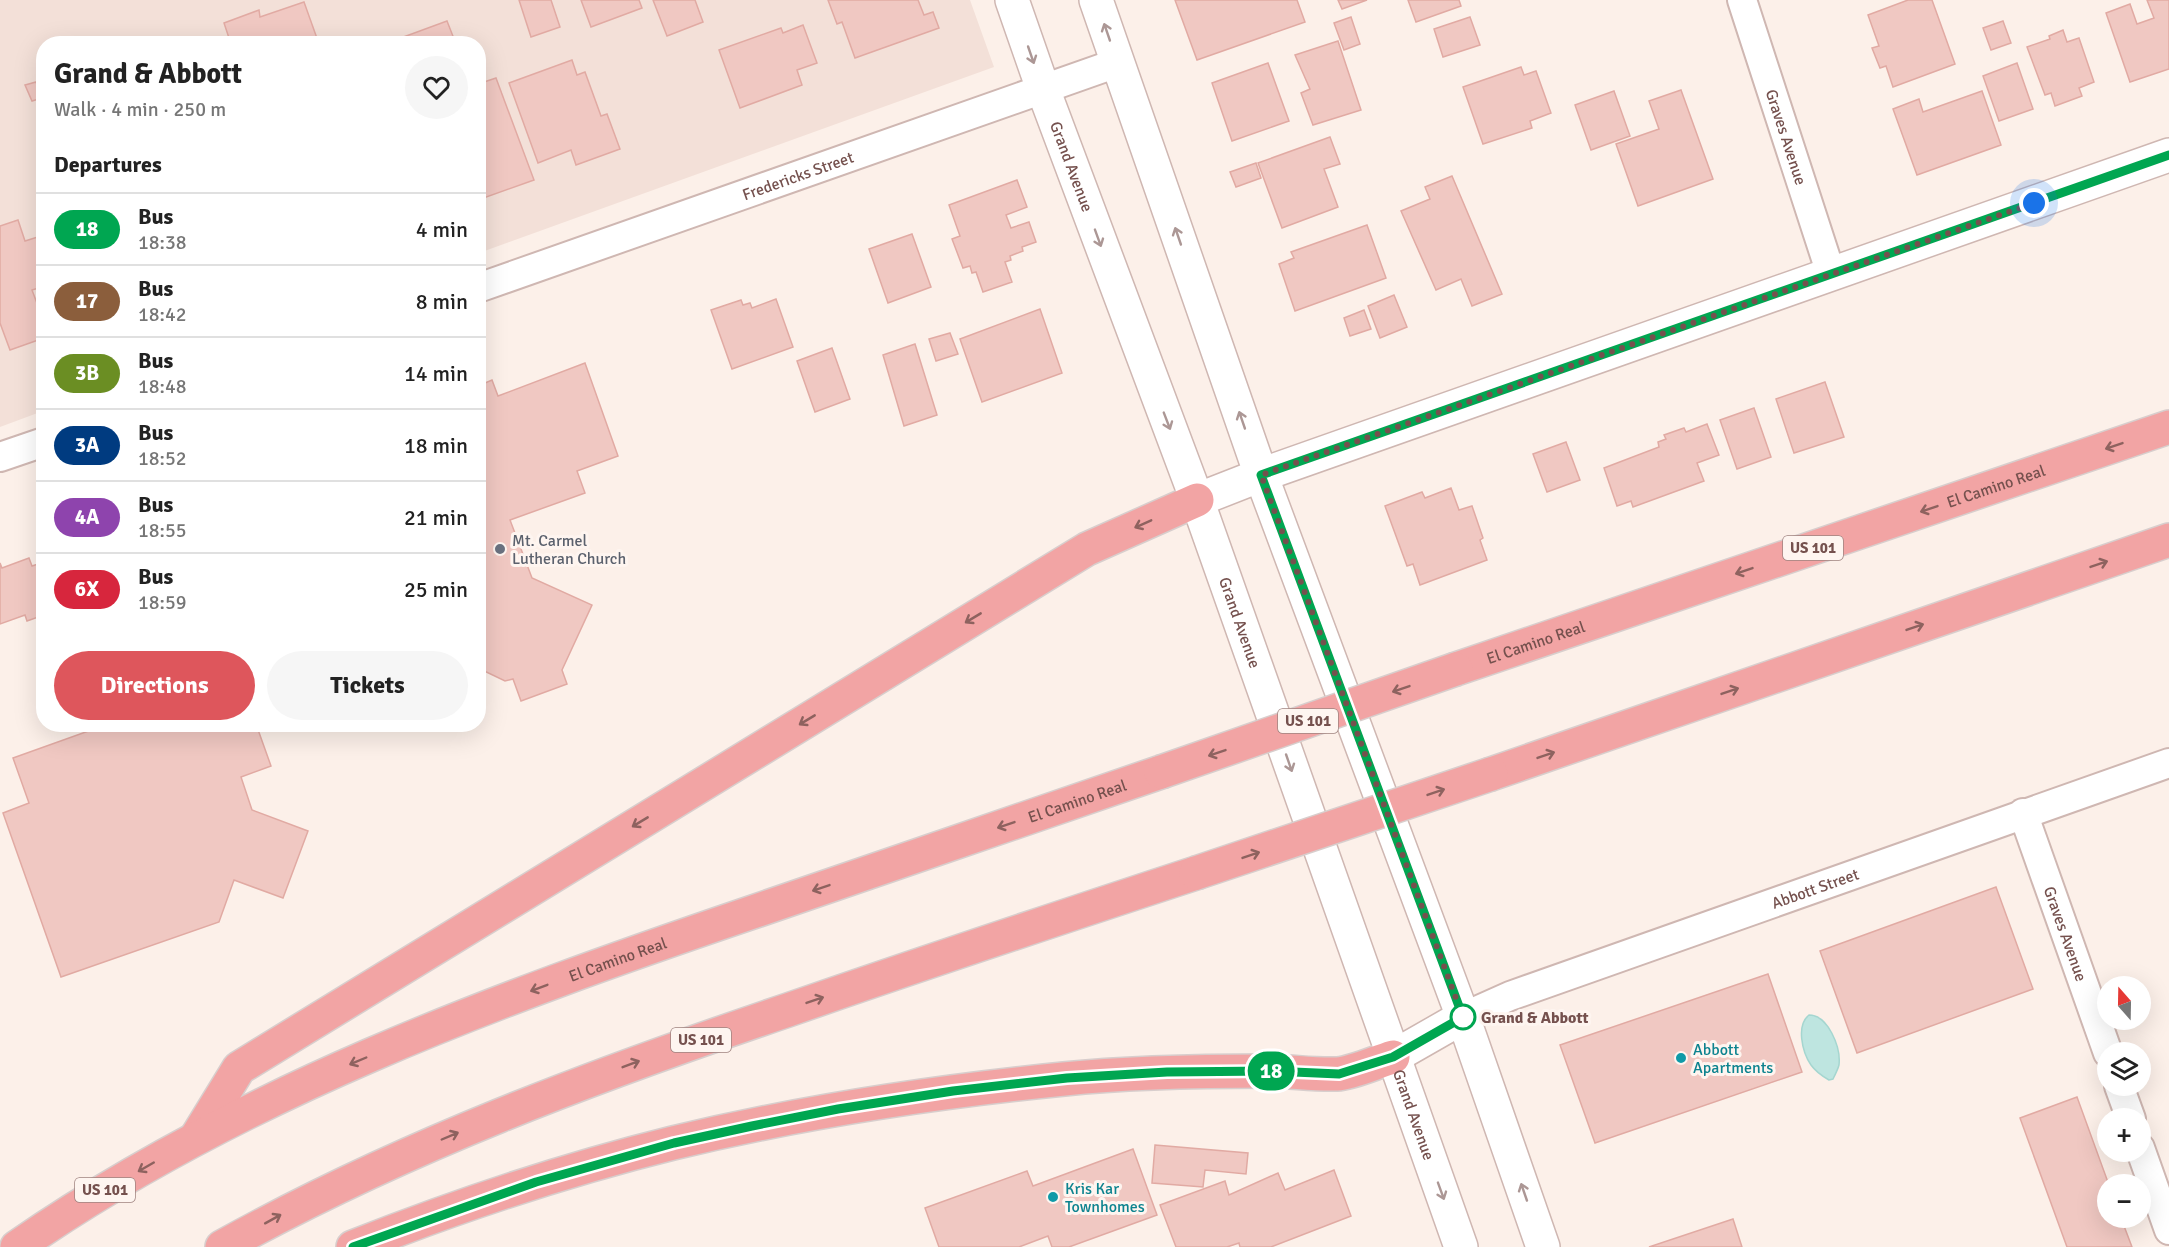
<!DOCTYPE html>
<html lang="en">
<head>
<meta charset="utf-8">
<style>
	body { margin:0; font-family:Signika,sans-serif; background:#f6f6f6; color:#222; height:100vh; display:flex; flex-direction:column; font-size:22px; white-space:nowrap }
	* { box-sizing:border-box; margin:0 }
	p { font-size:20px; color:#767676 }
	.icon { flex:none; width:33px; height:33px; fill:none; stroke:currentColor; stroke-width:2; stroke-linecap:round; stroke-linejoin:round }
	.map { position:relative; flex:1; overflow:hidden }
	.side { position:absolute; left:36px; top:36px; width:450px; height:696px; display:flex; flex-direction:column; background:#fff; border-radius:24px; box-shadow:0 6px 24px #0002 }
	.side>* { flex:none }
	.badge { padding:0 12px; border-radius:20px; font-size:21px; line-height:39px }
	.needle { width:39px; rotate:340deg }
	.buttons { position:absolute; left:2097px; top:976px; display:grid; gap:12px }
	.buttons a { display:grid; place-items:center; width:54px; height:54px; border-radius:50%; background:#fff; box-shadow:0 6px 24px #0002; font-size:30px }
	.you { position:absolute; width:30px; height:30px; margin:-15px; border:4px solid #fff; border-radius:50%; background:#1a73e8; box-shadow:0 0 0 9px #1a73e833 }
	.map>.badge { position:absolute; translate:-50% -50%; box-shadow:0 0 0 3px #fff }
	h2 { padding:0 18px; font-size:22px; line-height:54px }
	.round { display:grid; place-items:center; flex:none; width:63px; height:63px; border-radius:32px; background:#f6f6f6 }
	.headline { display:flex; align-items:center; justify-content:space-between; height:102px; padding:0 18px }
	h1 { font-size:28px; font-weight:700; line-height:45px }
	.button { display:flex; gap:12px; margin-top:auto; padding:12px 18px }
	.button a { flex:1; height:69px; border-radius:36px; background:#de565c; color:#fff; font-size:24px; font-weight:700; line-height:69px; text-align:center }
	.button a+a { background:#f6f6f6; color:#222 }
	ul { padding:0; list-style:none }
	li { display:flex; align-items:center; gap:18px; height:72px; padding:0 18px; border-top:2px solid #e0e0e0 }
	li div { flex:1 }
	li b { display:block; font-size:22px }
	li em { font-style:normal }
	li .badge { min-width:66px; font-weight:700; text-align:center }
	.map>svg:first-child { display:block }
</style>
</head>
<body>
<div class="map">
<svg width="2169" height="1247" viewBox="0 0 2169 1247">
	<rect width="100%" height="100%" fill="#fcf0e9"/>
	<polygon fill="#f3e0d8" points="0,0 970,0 994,67 479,253 478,44 44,44 43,411 0,427"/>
	<path fill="#bee5e0" stroke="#a5d6d0" stroke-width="1.5" d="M1809 1015C1828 1015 1841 1047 1839 1065 1838 1069 1835 1075 1833 1079L1829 1080C1822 1076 1816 1072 1811 1065 1802 1052 1796 1025 1809 1015Z"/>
	<g fill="#f0c8c2" stroke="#e1aaa3" stroke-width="1.5">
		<polygon points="519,0 551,0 560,27 531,37"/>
		<polygon points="581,0 639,0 642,8 591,27"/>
		<polygon points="653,0 695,0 703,22 667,36"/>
		<polygon points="828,0 918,0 924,15 933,12 939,28 855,58 842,22 837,24"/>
		<polygon points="1175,0 1297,0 1305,22 1197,60"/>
		<polygon points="1338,0 1367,0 1342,9"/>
		<polygon points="1408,0 1459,0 1461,6 1416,22"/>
		<polygon points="1908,0 1932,0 1955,64 1893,87 1886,66 1880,68 1872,48 1879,46 1868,15"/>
		<polygon points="2147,0 2169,0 2169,69 2130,82 2106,13 2130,4 2137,24 2154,18"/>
		<polygon points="304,2 319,44 231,44 224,23 259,10 260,17"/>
		<polygon points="1351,17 1360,44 1344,50 1334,23"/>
		<polygon points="1470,17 1480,45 1443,57 1434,29"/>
		<polygon points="447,21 456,44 387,44 387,43"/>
		<polygon points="2003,21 2011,43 1991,50 1983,28"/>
		<polygon points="803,25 817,63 797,70 802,85 740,108 719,50 781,28 783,33"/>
		<polygon points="2063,30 2067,42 2079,38 2094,82 2079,88 2082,96 2055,106 2051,93 2045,95 2027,47 2050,39 2049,36"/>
		<polygon points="1338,41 1361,110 1313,125 1301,93 1310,89 1295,55"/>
		<polygon points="572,60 577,75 585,72 601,116 607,114 620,149 576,165 571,150 538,163 509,83"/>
		<polygon points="1268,63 1289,121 1232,141 1212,83"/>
		<polygon points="2017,63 2033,109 1999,121 1983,76"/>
		<polygon points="1521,67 1524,75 1536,71 1551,113 1530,121 1532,128 1483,144 1463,87"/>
		<polygon points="496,78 534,180 478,200 478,84"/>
		<polygon points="36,82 42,98 32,101 25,85"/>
		<polygon points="1681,90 1713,179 1638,206 1616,144 1659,129 1649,101"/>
		<polygon points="1614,91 1630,136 1591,150 1575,105"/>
		<polygon points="1982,91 2001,145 1917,175 1893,109 1919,99 1923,112"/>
		<polygon points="1330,137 1340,164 1324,169 1338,207 1282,228 1258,163"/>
		<polygon points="1256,163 1261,178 1236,187 1230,172"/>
		<polygon points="1452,176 1502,294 1472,306 1461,279 1436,290 1401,211 1430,199 1425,187"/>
		<polygon points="1017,180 1027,207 1006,215 1011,228 1029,222 1036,242 1022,247 1023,251 1010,256 1011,260 1005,262 1012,282 983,292 976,272 972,273 970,266 963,268 952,239 960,236 949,205"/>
		<polygon points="18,220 25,241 44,235 44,291 42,287 32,290 44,322 44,338 10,350 0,323 0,226"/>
		<polygon points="1367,225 1386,278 1295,311 1279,264 1294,258 1291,252"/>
		<polygon points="912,234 931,287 888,303 869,249"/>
		<polygon points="1394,295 1407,327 1380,338 1368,306"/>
		<polygon points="776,299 793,347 732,369 711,310 741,300 743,305 750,303 752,308"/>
		<polygon points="1040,309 1062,373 982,402 960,339"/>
		<polygon points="1364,310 1371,329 1350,336 1344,318"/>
		<polygon points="950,333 958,354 936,361 929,339"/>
		<polygon points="915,344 937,415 904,426 883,355"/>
		<polygon points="832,348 850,399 815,412 797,361"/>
		<polygon points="585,363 618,456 577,471 585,493 510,520 532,578 592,605 562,670 567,684 521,701 513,679 505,681 478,668 478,386 492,380 498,396"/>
		<polygon points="1825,382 1844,437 1794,453 1776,399"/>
		<polygon points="1754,408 1771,457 1737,469 1720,420"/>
		<polygon points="1707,424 1719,455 1697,463 1704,481 1633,507 1631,501 1617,506 1604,468 1659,447 1658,442 1666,439 1664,435 1684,428 1686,432"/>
		<polygon points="1566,442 1580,480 1547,492 1533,454"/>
		<polygon points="1451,488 1459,510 1472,506 1483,538 1480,540 1487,560 1420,585 1413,564 1407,566 1385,506 1422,492 1425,498"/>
		<polygon points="29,558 32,566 44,562 44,615 27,621 25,615 0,624 0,563 2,568"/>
		<polygon points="108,724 256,724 271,766 241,777 252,810 308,831 283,898 234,880 219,922 61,977 3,813 29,803 13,758"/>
		<polygon points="1996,887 2033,989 1857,1053 1820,951"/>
		<polygon points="1768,974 1802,1072 1595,1143 1560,1045"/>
		<polygon points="2077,1097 2109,1185 2108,1218 2121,1218 2132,1247 2067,1247 2020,1118"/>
		<polygon points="1155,1145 1248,1153 1246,1174 1205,1170 1203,1187 1152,1183"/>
		<polygon points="1133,1149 1157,1215 1069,1247 1052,1247 1048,1236 1019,1247 939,1247 925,1208 1027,1171 1033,1186"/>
		<polygon points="1334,1170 1351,1216 1271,1247 1240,1247 1239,1243 1227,1247 1176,1247 1160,1205 1225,1181 1229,1195 1278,1173 1285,1190"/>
		<polygon points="1733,1219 1742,1247 1649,1247"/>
	</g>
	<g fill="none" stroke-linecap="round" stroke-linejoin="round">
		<defs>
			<g id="minor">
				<path id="s1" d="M1742 0 1831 274"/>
				<path id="s2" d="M478 288 1117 63"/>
				<polyline points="0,457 44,442"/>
				<path id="s3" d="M2023 813 2108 1053"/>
				<path id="s4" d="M1463 1017 1510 996 2169 763"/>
				<polyline points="2119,1086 2131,1119"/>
				<polyline points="2140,1148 2169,1230"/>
			</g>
			<g id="tertiary">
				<path id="s5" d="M1012 0 1043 89 1197 500 1461 1247"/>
				<polyline points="1096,0 1261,475 1463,1017 1543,1247"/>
				<polyline points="1197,500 1261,475 2169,155"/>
				<polyline points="1393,1057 1463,1017"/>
			</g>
			<g id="motorway">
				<path id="s6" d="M1456 669 2169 427"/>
				<polyline points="1491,774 2169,540"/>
				<polyline points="196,1138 239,1068 1087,549 1197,500"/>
				<path id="s7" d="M17 1247C238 1094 494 1000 747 914 885 867 1023 819 1161 772"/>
				<path d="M222 1247C402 1147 593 1076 788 1010 923 963 1059 918 1196 873"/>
				<path d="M353 1247C457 1206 564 1170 673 1143 801 1112 933 1092 1064 1079 1131 1072 1199 1071 1267 1071 1290 1071 1314 1075 1337 1074 1353 1073 1376 1062 1393 1057"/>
			</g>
		</defs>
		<use href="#minor" stroke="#cfb7b2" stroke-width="32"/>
		<use href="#tertiary" stroke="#cfb7b2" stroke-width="36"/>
		<use href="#motorway" stroke="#d8cecd" stroke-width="36"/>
		<use href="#minor" stroke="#fff" stroke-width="28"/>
		<use href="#tertiary" stroke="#fff" stroke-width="33"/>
		<use href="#motorway" stroke="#f2a4a4" stroke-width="33"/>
		<defs>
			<g id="motorway-bridge">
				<polyline points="1161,772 1456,669"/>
				<polyline points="1196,873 1491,774"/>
			</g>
		</defs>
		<use href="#motorway-bridge" stroke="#d8cecd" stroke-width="36" stroke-linecap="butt"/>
		<use href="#motorway-bridge" stroke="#f2a4a4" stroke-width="33"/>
	</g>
	<defs><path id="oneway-shaft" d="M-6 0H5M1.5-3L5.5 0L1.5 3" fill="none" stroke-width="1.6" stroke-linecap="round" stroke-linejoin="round" transform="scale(1.5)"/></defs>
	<g stroke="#ac9795">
		<use href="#oneway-shaft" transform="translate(1107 32) rotate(-109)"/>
		<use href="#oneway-shaft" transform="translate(1031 55) rotate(71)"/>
		<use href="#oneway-shaft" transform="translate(1178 236) rotate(-109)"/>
		<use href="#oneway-shaft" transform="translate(1098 238) rotate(70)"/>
		<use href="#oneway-shaft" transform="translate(1242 420) rotate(-109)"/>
		<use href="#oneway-shaft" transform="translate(1167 421) rotate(69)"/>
		<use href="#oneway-shaft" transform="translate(1289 763) rotate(71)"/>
		<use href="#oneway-shaft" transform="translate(1441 1191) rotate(70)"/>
		<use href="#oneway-shaft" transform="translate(1524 1192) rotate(-109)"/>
	</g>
	<g stroke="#8e625f">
		<use href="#oneway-shaft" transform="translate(2114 446) rotate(161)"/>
		<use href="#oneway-shaft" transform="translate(1929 509) rotate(161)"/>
		<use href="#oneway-shaft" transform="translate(1143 524) rotate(156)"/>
		<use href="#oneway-shaft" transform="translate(2099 564) rotate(-19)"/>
		<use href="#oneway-shaft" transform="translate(1744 571) rotate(161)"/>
		<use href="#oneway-shaft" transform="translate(973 618) rotate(149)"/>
		<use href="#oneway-shaft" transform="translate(1915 627) rotate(-19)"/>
		<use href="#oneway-shaft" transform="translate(1401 689) rotate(161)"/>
		<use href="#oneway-shaft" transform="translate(1730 691) rotate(-19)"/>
		<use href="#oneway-shaft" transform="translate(807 720) rotate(149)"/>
		<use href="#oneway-shaft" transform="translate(1217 753) rotate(161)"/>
		<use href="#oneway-shaft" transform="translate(1546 755) rotate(-19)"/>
		<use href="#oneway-shaft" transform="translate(1436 792) rotate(-19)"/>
		<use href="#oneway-shaft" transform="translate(640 822) rotate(149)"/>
		<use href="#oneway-shaft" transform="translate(1006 825) rotate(161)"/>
		<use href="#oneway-shaft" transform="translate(1251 855) rotate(-19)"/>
		<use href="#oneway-shaft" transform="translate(821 888) rotate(161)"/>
		<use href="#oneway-shaft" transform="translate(539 988) rotate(159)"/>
		<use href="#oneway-shaft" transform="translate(815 1000) rotate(-19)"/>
		<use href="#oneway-shaft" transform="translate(358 1061) rotate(157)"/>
		<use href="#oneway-shaft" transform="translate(631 1064) rotate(-21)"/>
		<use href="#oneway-shaft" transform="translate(450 1136) rotate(-23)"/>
		<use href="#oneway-shaft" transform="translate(146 1167) rotate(150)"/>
		<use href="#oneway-shaft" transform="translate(273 1219) rotate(-29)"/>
	</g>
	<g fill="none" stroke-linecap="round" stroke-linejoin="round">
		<defs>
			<polyline id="line" points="353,1247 536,1182 674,1143 752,1126 838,1109 953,1091 1067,1078 1167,1072 1271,1071 1339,1074 1393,1057 1463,1017 1261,475 2169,155"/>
		</defs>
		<use href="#line" stroke="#fff" stroke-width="14"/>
		<use href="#line" stroke="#00a651" stroke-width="9"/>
		<polyline stroke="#75514e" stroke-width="6" stroke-dasharray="0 10.8" points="1463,1017 1261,475 2034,203"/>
	</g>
	<circle fill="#6b7280" stroke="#fef5f0" stroke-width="2" cx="500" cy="549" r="6"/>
	<circle fill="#fff" stroke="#00a651" stroke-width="3" cx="1463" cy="1017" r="12"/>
	<g fill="#0f9aa8" stroke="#fef5f0" stroke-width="2">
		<circle cx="1681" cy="1058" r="6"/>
		<circle cx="1053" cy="1197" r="6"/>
	</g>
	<g text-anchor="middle" stroke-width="6" stroke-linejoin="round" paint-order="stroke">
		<g fill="#fef5f0" stroke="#9e827f" stroke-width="1.5">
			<rect x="1783" y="536" width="60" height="24" rx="4.5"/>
			<rect x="1278" y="709" width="60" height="24" rx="4.5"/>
			<rect x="671" y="1028" width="60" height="24" rx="4.5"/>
			<rect x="75" y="1178" width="60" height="24" rx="4.5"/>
		</g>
		<g font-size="15" font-weight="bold" fill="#75514e">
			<text x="1813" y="553">US 101</text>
			<text x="1308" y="726">US 101</text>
			<text x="701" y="1045">US 101</text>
			<text x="105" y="1195">US 101</text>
		</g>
		<g font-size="16" fill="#75514e" stroke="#fef5f0">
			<text dy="6" stroke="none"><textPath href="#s1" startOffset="144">Graves Avenue</textPath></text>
			<text dy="6" stroke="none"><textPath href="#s5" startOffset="177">Grand Avenue</textPath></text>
			<text dy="6" stroke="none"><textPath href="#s2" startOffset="339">Fredericks Street</textPath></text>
			<text dy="6" stroke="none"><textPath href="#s6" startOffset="570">El Camino Real</textPath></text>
			<text dy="6" stroke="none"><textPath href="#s5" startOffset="663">Grand Avenue</textPath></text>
			<text dy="6" stroke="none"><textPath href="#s6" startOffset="84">El Camino Real</textPath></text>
			<text dy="6" stroke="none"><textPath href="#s7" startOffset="1154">El Camino Real</textPath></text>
			<text dy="6" stroke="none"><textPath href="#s4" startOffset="375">Abbott Street</textPath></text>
			<text dy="6" stroke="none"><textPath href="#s3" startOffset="128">Graves Avenue</textPath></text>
			<text dy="6" stroke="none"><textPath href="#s7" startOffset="668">El Camino Real</textPath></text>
			<text dy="6" stroke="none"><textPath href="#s5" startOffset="1185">Grand Avenue</textPath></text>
		</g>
		<g font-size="16" fill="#5b616d" stroke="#fef5f0" text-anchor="start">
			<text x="512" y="546">Mt. Carmel<tspan x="512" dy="18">Lutheran Church</tspan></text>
		</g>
		<g font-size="16" font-weight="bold" fill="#75514e" stroke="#fef5f0" text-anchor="start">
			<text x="1481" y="1023">Grand &amp; Abbott</text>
		</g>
		<g font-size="16" fill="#0d838f" stroke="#fef5f0" text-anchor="start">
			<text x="1693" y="1055">Abbott<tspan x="1693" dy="18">Apartments</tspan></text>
			<text x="1065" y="1194">Kris Kar<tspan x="1065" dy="18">Townhomes</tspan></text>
		</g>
	</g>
</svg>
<div class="buttons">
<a><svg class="needle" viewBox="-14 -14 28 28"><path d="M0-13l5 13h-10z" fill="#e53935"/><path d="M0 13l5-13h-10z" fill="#767676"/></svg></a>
<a><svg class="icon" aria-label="layers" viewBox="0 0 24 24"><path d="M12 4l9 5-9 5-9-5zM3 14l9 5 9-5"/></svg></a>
<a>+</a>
<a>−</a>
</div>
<div class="you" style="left:2034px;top:203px"></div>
<b class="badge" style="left:1271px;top:1071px;background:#00a651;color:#fff">18</b>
<section class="side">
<div class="headline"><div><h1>Grand &amp; Abbott</h1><p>Walk · 4 min · 250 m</p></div><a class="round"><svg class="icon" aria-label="heart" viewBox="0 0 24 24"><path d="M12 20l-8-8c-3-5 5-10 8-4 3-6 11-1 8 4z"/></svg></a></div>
<h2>Departures</h2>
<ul>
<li><span class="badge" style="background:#00a651;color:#fff">18</span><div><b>Bus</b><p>18:38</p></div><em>4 min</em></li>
<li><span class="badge" style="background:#8b5e3c;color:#fff">17</span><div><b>Bus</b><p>18:42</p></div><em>8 min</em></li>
<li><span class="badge" style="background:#6b8e23;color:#fff">3B</span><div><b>Bus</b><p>18:48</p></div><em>14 min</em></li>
<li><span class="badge" style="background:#003b80;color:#fff">3A</span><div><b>Bus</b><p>18:52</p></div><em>18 min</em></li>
<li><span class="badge" style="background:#8e44ad;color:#fff">4A</span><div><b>Bus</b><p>18:55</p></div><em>21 min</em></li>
<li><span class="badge" style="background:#d7263d;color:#fff">6X</span><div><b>Bus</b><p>18:59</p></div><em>25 min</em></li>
</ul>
<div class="button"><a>Directions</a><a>Tickets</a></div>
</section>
</div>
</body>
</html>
